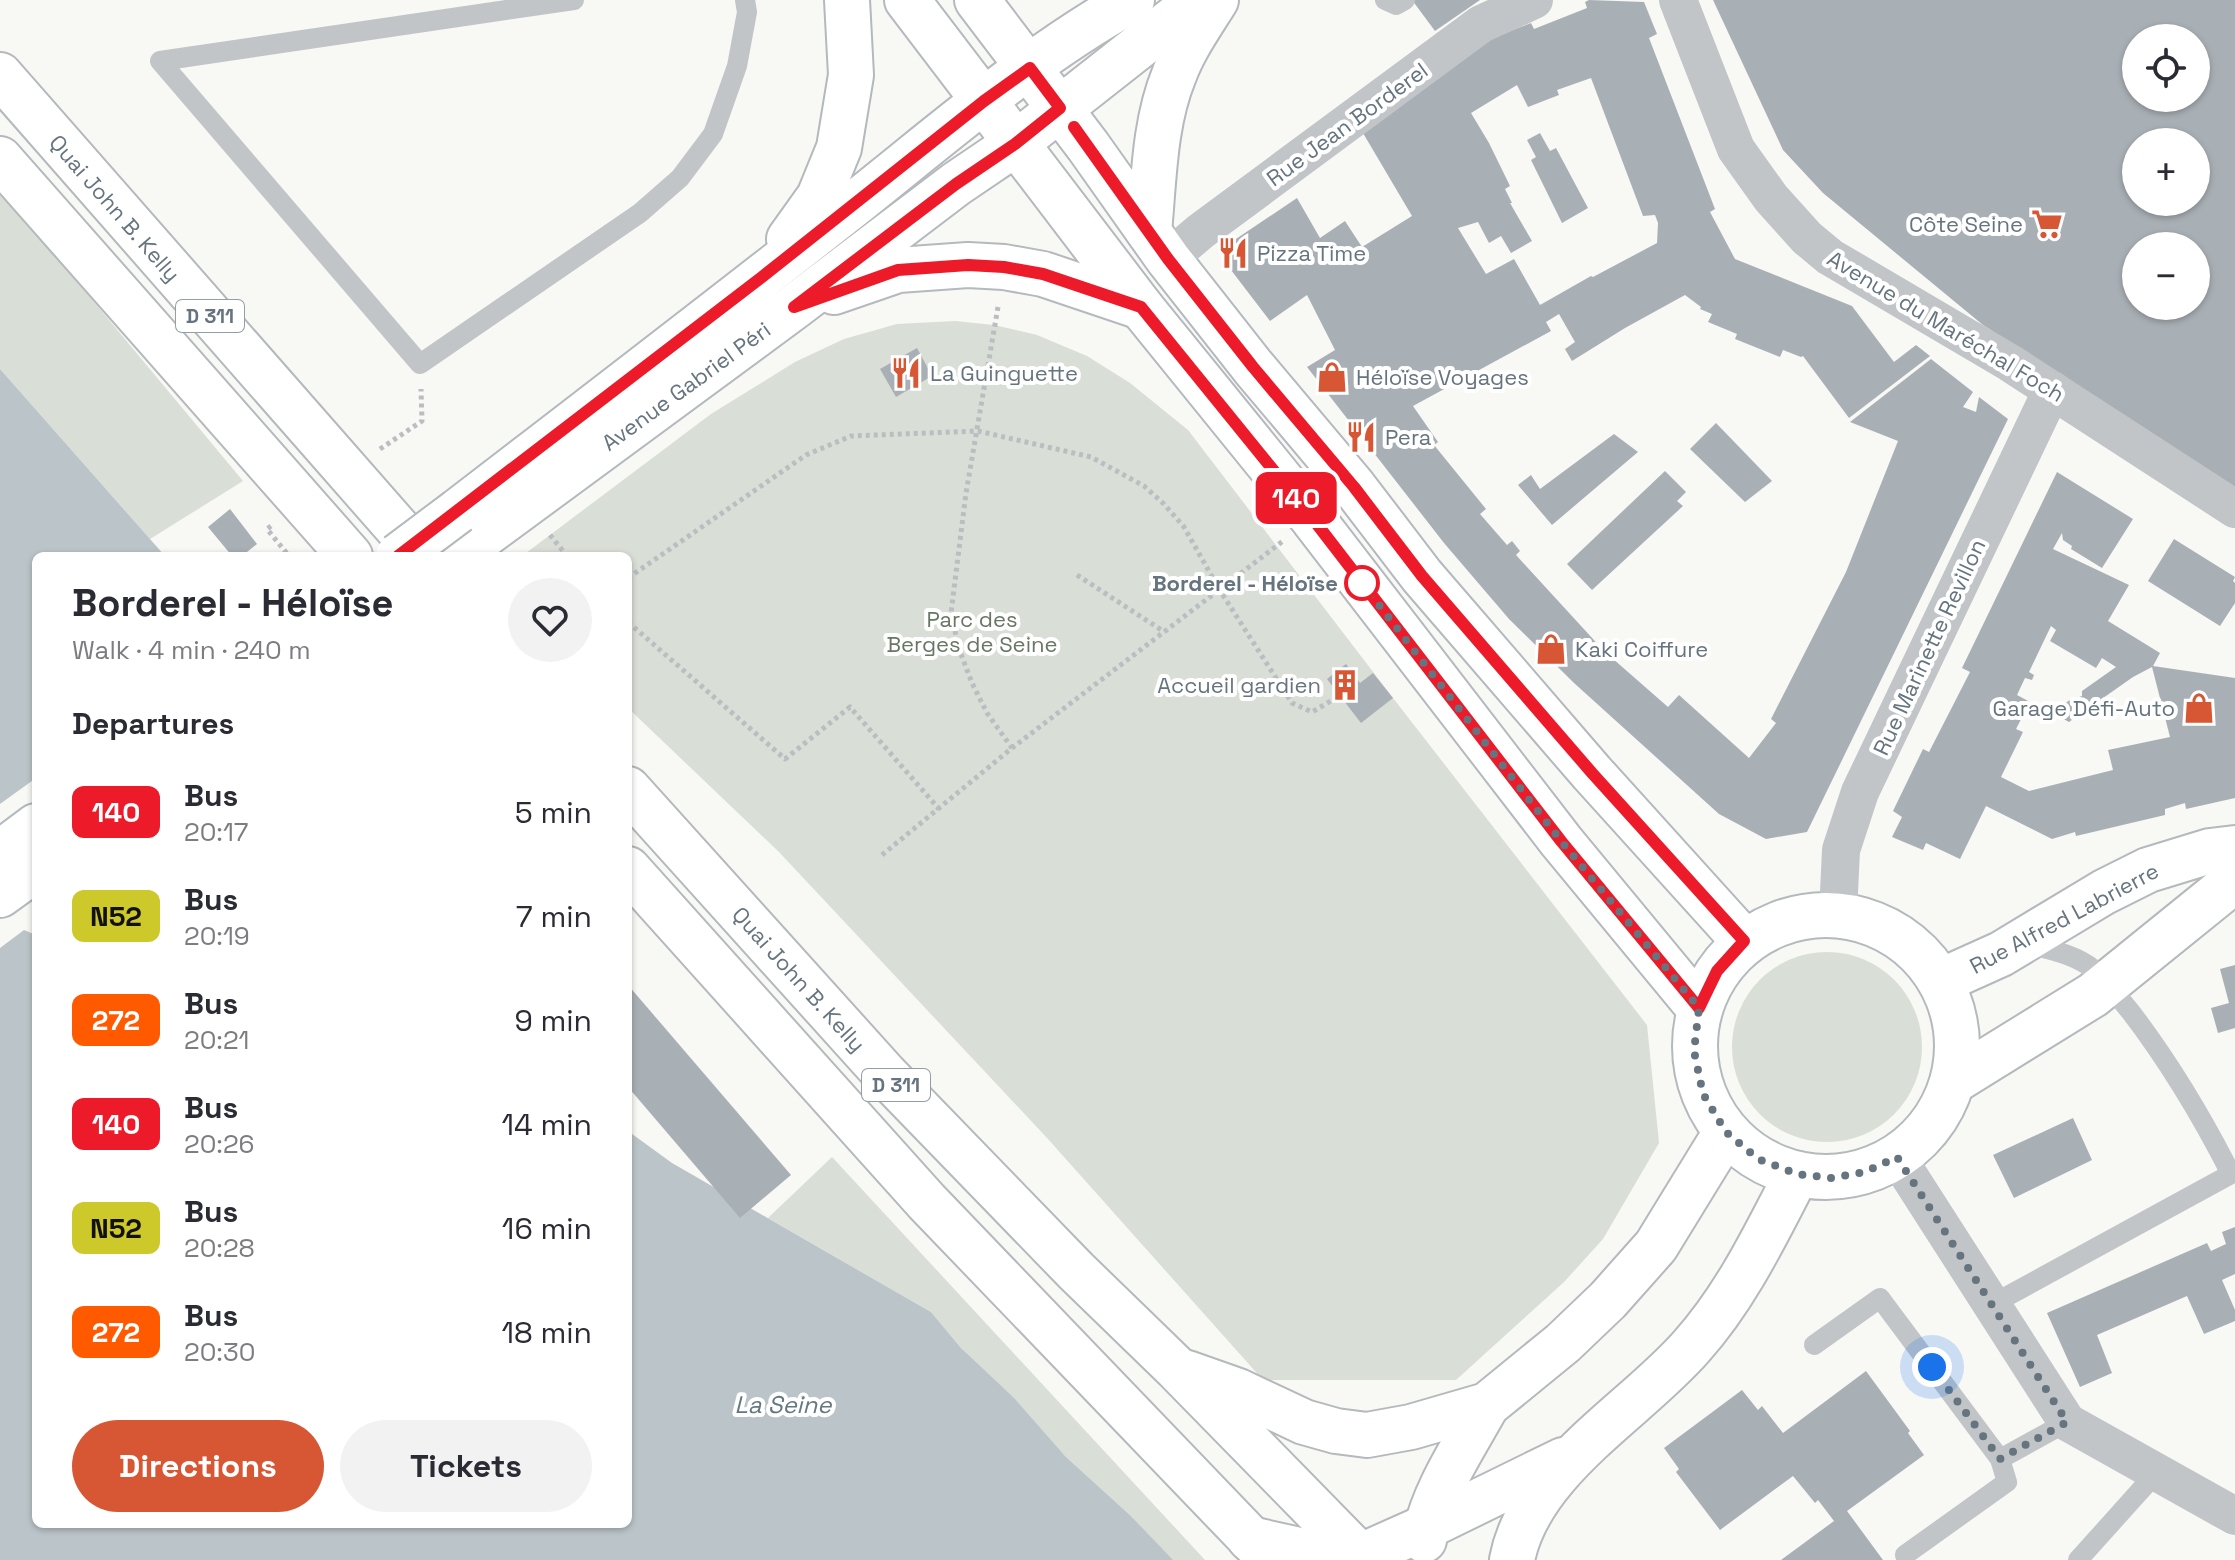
<!DOCTYPE html>
<html lang="en">
<head>
<meta charset="utf-8">
<style>
	body { margin:0; font-family:"Space Grotesk",sans-serif; background:#f2f2f3; color:#2b2b33; height:100vh; display:flex; flex-direction:column; font-size:30px; white-space:nowrap }
	* { box-sizing:border-box; margin:0 }
	p { font-size:26px; color:#7c7c81 }
	.icon { flex:none; width:44px; height:44px; fill:none; stroke:currentColor; stroke-width:2; stroke-linecap:round; stroke-linejoin:round }
	.map { position:relative; flex:1; overflow:hidden }
	.panel { position:absolute; left:32px; top:552px; width:600px; height:976px; display:flex; flex-direction:column; background:#fff; border-radius:12px; box-shadow:0 2px 6px #0004 }
	.panel>* { flex:none }
	.badge { padding:0 16px; border-radius:12px; font-size:28px; line-height:52px }
	.fabs { position:absolute; left:2122px; top:24px; display:grid; gap:16px }
	.fabs a { display:grid; place-items:center; width:88px; height:88px; border-radius:50%; background:#fff; box-shadow:0 2px 6px #0004; font-size:40px }
	.you { position:absolute; width:40px; height:40px; margin:-20px; border:6px solid #fff; border-radius:50%; background:#1a73e8; box-shadow:0 0 0 12px #1a73e833 }
	.map>.badge { position:absolute; translate:-50% -50%; box-shadow:0 0 0 4px #fff }
	h2 { padding:0 40px; font-size:30px; line-height:72px }
	.round { display:grid; place-items:center; flex:none; width:84px; height:84px; border-radius:42px; background:#f2f2f3 }
	.headline { display:flex; align-items:center; justify-content:space-between; height:136px; padding:0 40px }
	h1 { font-size:38px; font-weight:800; line-height:60px }
	.button { display:flex; gap:16px; margin-top:auto; padding:16px 40px }
	.button a { flex:1; height:92px; border-radius:48px; background:#d75735; color:#fff; font-size:32px; font-weight:800; line-height:92px; text-align:center }
	.button a+a { background:#f2f2f3; color:#2b2b33 }
	ul { padding:0; list-style:none }
	li { display:flex; align-items:center; gap:24px; height:104px; padding:0 40px }
	li div { flex:1 }
	li b { display:block; font-size:30px }
	li em { font-style:normal }
	li .badge { min-width:88px; font-weight:700; text-align:center }
	.map>svg:first-child { display:block }
</style>
</head>
<body>
<div class="map">
<svg width="2235" height="1560" viewBox="0 0 2235 1560">
	<rect width="100%" height="100%" fill="#f8f8f5"/>
	<g fill="#d9ded6">
		<polygon points="0,189 243,481 150,539 0,369"/>
		<polygon points="955,321 994,325 1037,335 1087,356 1130,383 1188,430 1393,698 1647,1025 1659,1143 1603,1239 1564,1282 1456,1380 1263,1380 1048,1139 779,852 628,708 628,556 522,556 711,414 795,362 844,339 897,324"/>
		<circle cx="1827" cy="1047" r="95"/>
		<polygon points="832,1157 1205,1560 1172,1560 1131,1516 1065,1456 961,1348 931,1312 768,1218"/>
	</g>
	<polygon fill="#bbc5c9" points="0,369 165,556 36,556 36,1524 628,1524 628,1131 672,1163 931,1312 961,1348 1014,1398 1065,1456 1131,1516 1173,1560 0,1560"/>
	<polygon fill="#f8f8f5" points="36,778 36,935 24,930 0,948 0,804"/>
	<g fill="#a9b0b5" fill-rule="evenodd">
		<polygon points="1412,0 1480,0 1435,31"/>
		<path d="M1589 0 1644 2 1657 34 1649 38 1715 209 1710 212 1735 259 1852 306 1894 362 1916 345 1930 356 1849 418 1803 356 1801 357 1783 350 1780 357 1735 339 1737 334 1708 322 1712 314 1700 309 1701 307 1685 295 1625 328 1572 361 1565 349 1575 342 1559 314 1546 322 1551 331 1413 406 1438 442 1434 445 1486 509 1480 514 1507 545 1512 541 1520 551 1516 555 1604 651 1668 707 1679 695 1749 758 1776 723 1771 719 1846 572 1898 441 1850 422 1931 359 1973 392 1963 407 1976 412 1979 397 2008 419 1807 832 1766 839 1719 814 1574 683 1509 619 1444 543 1307 367 1335 350 1307 295 1270 321 1231 270 1233 241 1297 198 1320 238 1345 221 1362 247 1412 216 1360 128 1492 38 1531 23 1534 29 1587 8 1585 2ZM1591 78 1643 216 1655 215 1658 223 1657 243 1593 277 1591 276 1540 305 1514 259 1486 274 1458 228 1478 222 1489 243 1501 236 1511 253 1532 241 1510 203H1512L1505 189 1510 186 1489 143 1471 113 1517 85 1528 107 1559 95 1557 90Z"/>
		<path d="M1713 0H2235V488L1983 325 1823 193 1783 150ZM2136 38H2196V98H2136ZM2136 142H2196V202H2136ZM2136 246H2196V306H2136Z"/>
		<polygon points="1540,133 1550,151 1556,148 1588,208 1562,223 1531,160 1536,157 1527,140"/>
		<polygon points="917,348 932,376 896,397 880,369"/>
		<polygon points="1716,423 1772,481 1745,502 1690,449"/>
		<polygon points="1614,434 1638,452 1552,525 1518,485 1531,475 1540,489"/>
		<polygon points="1665,471 1686,492 1677,501 1683,506 1592,590 1567,564"/>
		<path d="M2057 472 2133 519 2102 568 2071 549 2072 546 2063 540 2062 533 2053 549 2129 585 2108 621 2160 653 2153 666 2235 678V798L2186 809 2185 803 2165 809V815L2076 836 2075 832 2052 839 1986 806 1960 859 1926 843 1923 850 1892 837 1902 817 1893 811 1923 749 1929 752 1970 672 1962 668ZM2051 626 2056 630 2050 641 2096 668 2102 658 2116 667 2082 691V696L2070 700 2051 712 2069 722 2133 677 2152 667 2170 737 2108 750 2113 770 2029 791 2001 777 2023 732 2016 729 2030 702 2017 695 2025 678 2032 680 2034 675 2029 672Z"/>
		<polygon points="230,509 257,544 242,556 232,556 208,527"/>
		<polygon points="2174,539 2235,577 2233,581 2235,583 2235,603 2220,626 2148,581"/>
		<polygon points="1346,664 1360,683 1373,673 1393,698 1361,723 1327,679"/>
		<polygon points="2235,965 2235,1028 2218,1033 2211,1008 2229,1003 2220,969"/>
		<polygon points="628,985 791,1175 740,1218 628,1087"/>
		<polygon points="2073,1118 2092,1160 2014,1198 1993,1155"/>
		<polygon points="2235,1227 2235,1274 2222,1280 2235,1310 2235,1321 2204,1334 2187,1296 2097,1335 2112,1373 2080,1387 2047,1313 2207,1243 2211,1251 2226,1244 2222,1232"/>
		<polygon points="1866,1371 1910,1431 1908,1433 1924,1455 1847,1511 1883,1560 1781,1560 1834,1521 1818,1500 1815,1503 1793,1476 1720,1530 1676,1472 1679,1469 1664,1448 1742,1390 1758,1410 1762,1406 1783,1433"/>
	</g>
	<g fill="none" stroke-linecap="round" stroke-linejoin="round">
		<defs>
			<g id="secondary">
				<polyline points="907,0 1141,307 1313,519 1561,841 1699,1008"/>
				<polyline points="977,0 1088,146 1168,259 1253,367 1354,487 1422,576 1592,773 1744,941"/>
				<path d="M1149 232C1154 180 1154 124 1174 75 1184 48 1201 24 1216 0"/>
				<polyline points="789,239 819,197 839,148 851,75 847,0"/>
				<polyline points="834,292 898,270 968,265 1004,267 1043,274 1141,307"/>
				<path d="M458 511C587 412 716 313 843 213 937 139 1028 58 1132 0"/>
				<polyline points="456,556 794,307 956,184 1015,144 1198,0"/>
				<polyline points="0,853 36,826"/>
				<polyline points="0,895 36,869"/>
				<circle cx="1826" cy="1046" r="131"/>
				<polyline points="1941,981 2001,954 2104,892 2148,870 2210,851 2235,848"/>
				<polyline points="1954,1081 2093,995 2224,889 2235,883"/>
			</g>
			<g id="primary">
				<polyline points="0,75 422,556"/>
				<polyline points="0,159 350,556"/>
				<polyline points="628,789 885,1074 1076,1271 1177,1369 1364,1560"/>
				<polyline points="628,869 927,1202 1271,1560"/>
				<polyline points="1187,1373 1238,1391 1304,1422 1336,1431 1367,1435 1411,1427 1487,1405 1563,1343 1608,1300 1656,1246 1726,1132"/>
				<polyline points="1250,1539 1335,1558 1361,1556 1426,1527 1563,1460"/>
				<path d="M1424 1540C1431 1495 1465 1445 1487 1405"/>
				<path d="M1512 1560C1529 1470 1634 1412 1691 1347 1736 1297 1766 1234 1797 1174"/>
			</g>
		</defs>
		<use href="#secondary" stroke="#b4b9bd" stroke-width="48"/>
		<use href="#primary" stroke="#b5b9bc" stroke-width="48"/>
		<g stroke="#bbbec0" stroke-width="5" stroke-dasharray="4 4" stroke-linecap="butt">
			<polyline points="998,307 966,493 951,613 959,649 972,683 987,713 1012,748"/>
			<polyline points="380,449 422,421 421,389"/>
			<polyline points="271,526 267,529 289,556"/>
			<polyline points="550,535 567,556"/>
			<polyline points="1077,575 1163,631"/>
			<polyline points="628,578 806,455 851,436 978,431 1091,457 1144,486 1164,504 1184,527 1219,589 1292,703 1312,712 1336,698"/>
			<polyline points="628,622 785,759 850,707 939,809"/>
			<polyline points="882,855 1012,748 1283,541"/>
		</g>
		<g stroke="#c1c5c8" stroke-width="20">
			<polyline points="574,0 160,61 420,364 640,213 680,178 713,134 737,66 747,12 745,0"/>
			<polyline points="1385,0 1396,5 1405,0"/>
			<path d="M1991 1305 2231 1174C2202 1117 2169 1062 2130 1011 2118 997 2108 981 2093 969 2075 954 2047 949 2024 943"/>
			<polyline points="1814,1345 1880,1298 2000,1459"/>
			<polyline points="1905,1555 2007,1482 2000,1459 2067,1422"/>
			<polyline points="2078,1560 2157,1472"/>
		</g>
		<g stroke="#c1c5c8" stroke-width="38">
			<polyline points="1678,0 1736,149 1771,198 1807,238 1830,257 2010,363 2235,509"/>
			<polyline points="1168,259 1201,231 1481,24 1534,0"/>
			<polyline points="1838,913 1841,850 1860,792 2052,390"/>
			<polyline points="1897,1157 2067,1422 2235,1516"/>
		</g>
		<use href="#secondary" stroke="#fff" stroke-width="44"/>
		<use href="#primary" stroke="#fff" stroke-width="44"/>
		<defs>
			<polyline id="secondary-bridge" points="398,556 458,511"/>
		</defs>
		<use href="#secondary-bridge" stroke="#b4b9bd" stroke-width="48" stroke-linecap="butt"/>
		<use href="#secondary-bridge" stroke="#fff" stroke-width="44"/>
	</g>
	<g fill="none" stroke-linecap="round" stroke-linejoin="round">
		<defs>
			<polyline id="line" points="398,556 762,277 984,101 1030,68 1060,108 1015,144 956,184 794,307 898,270 968,265 1004,267 1043,274 1141,307 1313,519 1561,841 1699,1008 1717,971 1744,941 1592,773 1422,576 1354,487 1253,367 1168,259 1074,127"/>
		</defs>
		<use href="#line" stroke="#fff" stroke-width="18"/>
		<use href="#line" stroke="#ed1b2a" stroke-width="12"/>
		<polyline stroke="#65747e" stroke-width="8" stroke-dasharray="0 14.4" points="1362,583 1561,841 1699,1008 1694,1051 1703,1094 1726,1132 1758,1159 1797,1174 1831,1178 1865,1172 1897,1157 2067,1422 2000,1459 1932,1367"/>
	</g>
	<defs>
		<symbol id="supermarket-bare" viewBox="-9 -9 18 18"><path d="M-6-5.5h2.5l.6 2H6L4.5 2H-2.5L-4.4-4H-6ZM-1.5 3.2a1.3 1.3 0 1 0 .1 0ZM3 3.2a1.3 1.3 0 1 0 .1 0Z" fill="#d75735" stroke="#fff" stroke-width="2.5" paint-order="stroke"/></symbol>
		<symbol id="restaurant-bare" viewBox="-9 -9 18 18"><path d="M-5-6h1v4h1v-4h1v4h1v-4h1v5L-1.5 .5V6h-2V.5L-5-1ZM5-6V6H3V1.5H1.5Q1.5-4 5-6Z" fill="#d75735" stroke="#fff" stroke-width="2.5" paint-order="stroke"/></symbol>
		<symbol id="shop-bare" viewBox="-9 -9 18 18"><path d="M-5-2.5h2.3a2.7 3.5 0 0 1 5.4 0H5L5.5 6h-11ZM-1.5-2.5h3a1.5 2.3 0 0 0-3 0Z" fill="#d75735" stroke="#fff" stroke-width="2.5" paint-order="stroke"/></symbol>
		<symbol id="building-bare" viewBox="-9 -9 18 18"><path d="M-4-6H4V6H1V3H-1V6H-4ZM-2.5-4.3h1.7v1.8h-1.7ZM.8-4.3h1.7v1.8H.8ZM-2.5-1h1.7V.8h-1.7ZM.8-1h1.7V.8H.8Z" fill="#d75735" stroke="#fff" stroke-width="2.5" paint-order="stroke"/></symbol>
	</defs>
	<g fill-rule="evenodd">
		<use href="#supermarket-bare" x="2025" y="202" width="44" height="44"/>
		<use href="#restaurant-bare" x="1211" y="231" width="44" height="44"/>
		<use href="#restaurant-bare" x="884" y="351" width="44" height="44"/>
		<use href="#shop-bare" x="1310" y="355" width="44" height="44"/>
		<use href="#restaurant-bare" x="1339" y="415" width="44" height="44"/>
		<use href="#shop-bare" x="1529" y="627" width="44" height="44"/>
		<use href="#building-bare" x="1323" y="663" width="44" height="44"/>
		<use href="#shop-bare" x="2177" y="686" width="44" height="44"/>
	</g>
	<circle fill="#fff" stroke="#ed1b2a" stroke-width="4" cx="1362" cy="583" r="16"/>
	<g text-anchor="middle" stroke-width="8" stroke-linejoin="round" paint-order="stroke">
		<g fill="#fff" stroke="#939ea5" stroke-width="2">
			<rect x="176" y="300" width="68" height="32" rx="6"/>
			<rect x="862" y="1069" width="68" height="32" rx="6"/>
		</g>
		<g font-size="20" font-weight="bold" fill="#65747e">
			<text x="210" y="323">D 311</text>
			<text x="896" y="1092">D 311</text>
		</g>
		<g font-size="22" fill="#65747e" stroke="#fff">
			<text transform="translate(1347 124) rotate(-36)" y="8">Rue Jean Borderel</text>
			<text transform="translate(115 208) rotate(49)" y="8">Quai John B. Kelly</text>
			<text transform="translate(1946 326) rotate(31)" y="8">Avenue du Maréchal Foch</text>
			<text transform="translate(686 386) rotate(-36)" y="8">Avenue Gabriel Péri</text>
			<text transform="translate(1929 647) rotate(-65)" y="8">Rue Marinette Revillon</text>
			<text transform="translate(2064 918) rotate(-28)" y="8">Rue Alfred Labrierre</text>
			<text transform="translate(799 979) rotate(48)" y="8">Quai John B. Kelly</text>
		</g>
		<g font-size="22" fill="#65747e" stroke="#fff" text-anchor="start">
			<text x="2023" y="232" text-anchor="end">Côte Seine</text>
			<text x="1257" y="261">Pizza Time</text>
			<text x="930" y="381">La Guinguette</text>
			<text x="1356" y="385">Héloïse Voyages</text>
			<text x="1385" y="445">Pera</text>
			<text x="1575" y="657">Kaki Coiffure</text>
			<text x="1321" y="693" text-anchor="end">Accueil gardien</text>
			<text x="2175" y="716" text-anchor="end">Garage Défi-Auto</text>
		</g>
		<g font-size="22" font-weight="bold" fill="#65747e" stroke="#fff" text-anchor="end">
			<text x="1338" y="591">Borderel - Héloïse</text>
		</g>
		<g font-size="22" fill="#677763" stroke="#fff">
			<text x="972" y="627">Parc des<tspan x="972" dy="25">Berges de Seine</tspan></text>
		</g>
		<g font-size="24" font-style="italic" fill="#64797f" stroke="#fff">
			<text x="783" y="1413">La Seine</text>
		</g>
	</g>
</svg>
<div class="fabs">
<a><svg class="icon" aria-label="locate" viewBox="0 0 24 24"><circle cx="12" cy="12" r="6"/><path d="M12 2v4M12 18v4M2 12h4M18 12h4"/></svg></a>
<a>+</a>
<a>−</a>
</div>
<div class="you" style="left:1932px;top:1367px"></div>
<b class="badge" style="left:1296px;top:498px;background:#ed1b2a;color:#fff">140</b>
<section class="panel">
<div class="headline"><div><h1>Borderel - Héloïse</h1><p>Walk · 4 min · 240 m</p></div><a class="round"><svg class="icon" aria-label="heart" viewBox="0 0 24 24"><path d="M12 20l-8-8c-3-5 5-10 8-4 3-6 11-1 8 4z"/></svg></a></div>
<h2>Departures</h2>
<ul>
<li><span class="badge" style="background:#ed1b2a;color:#fff">140</span><div><b>Bus</b><p>20:17</p></div><em>5 min</em></li>
<li><span class="badge" style="background:#cec92a;color:#111">N52</span><div><b>Bus</b><p>20:19</p></div><em>7 min</em></li>
<li><span class="badge" style="background:#ff5a00;color:#fff">272</span><div><b>Bus</b><p>20:21</p></div><em>9 min</em></li>
<li><span class="badge" style="background:#ed1b2a;color:#fff">140</span><div><b>Bus</b><p>20:26</p></div><em>14 min</em></li>
<li><span class="badge" style="background:#cec92a;color:#111">N52</span><div><b>Bus</b><p>20:28</p></div><em>16 min</em></li>
<li><span class="badge" style="background:#ff5a00;color:#fff">272</span><div><b>Bus</b><p>20:30</p></div><em>18 min</em></li>
</ul>
<div class="button"><a>Directions</a><a>Tickets</a></div>
</section>
</div>
</body>
</html>
